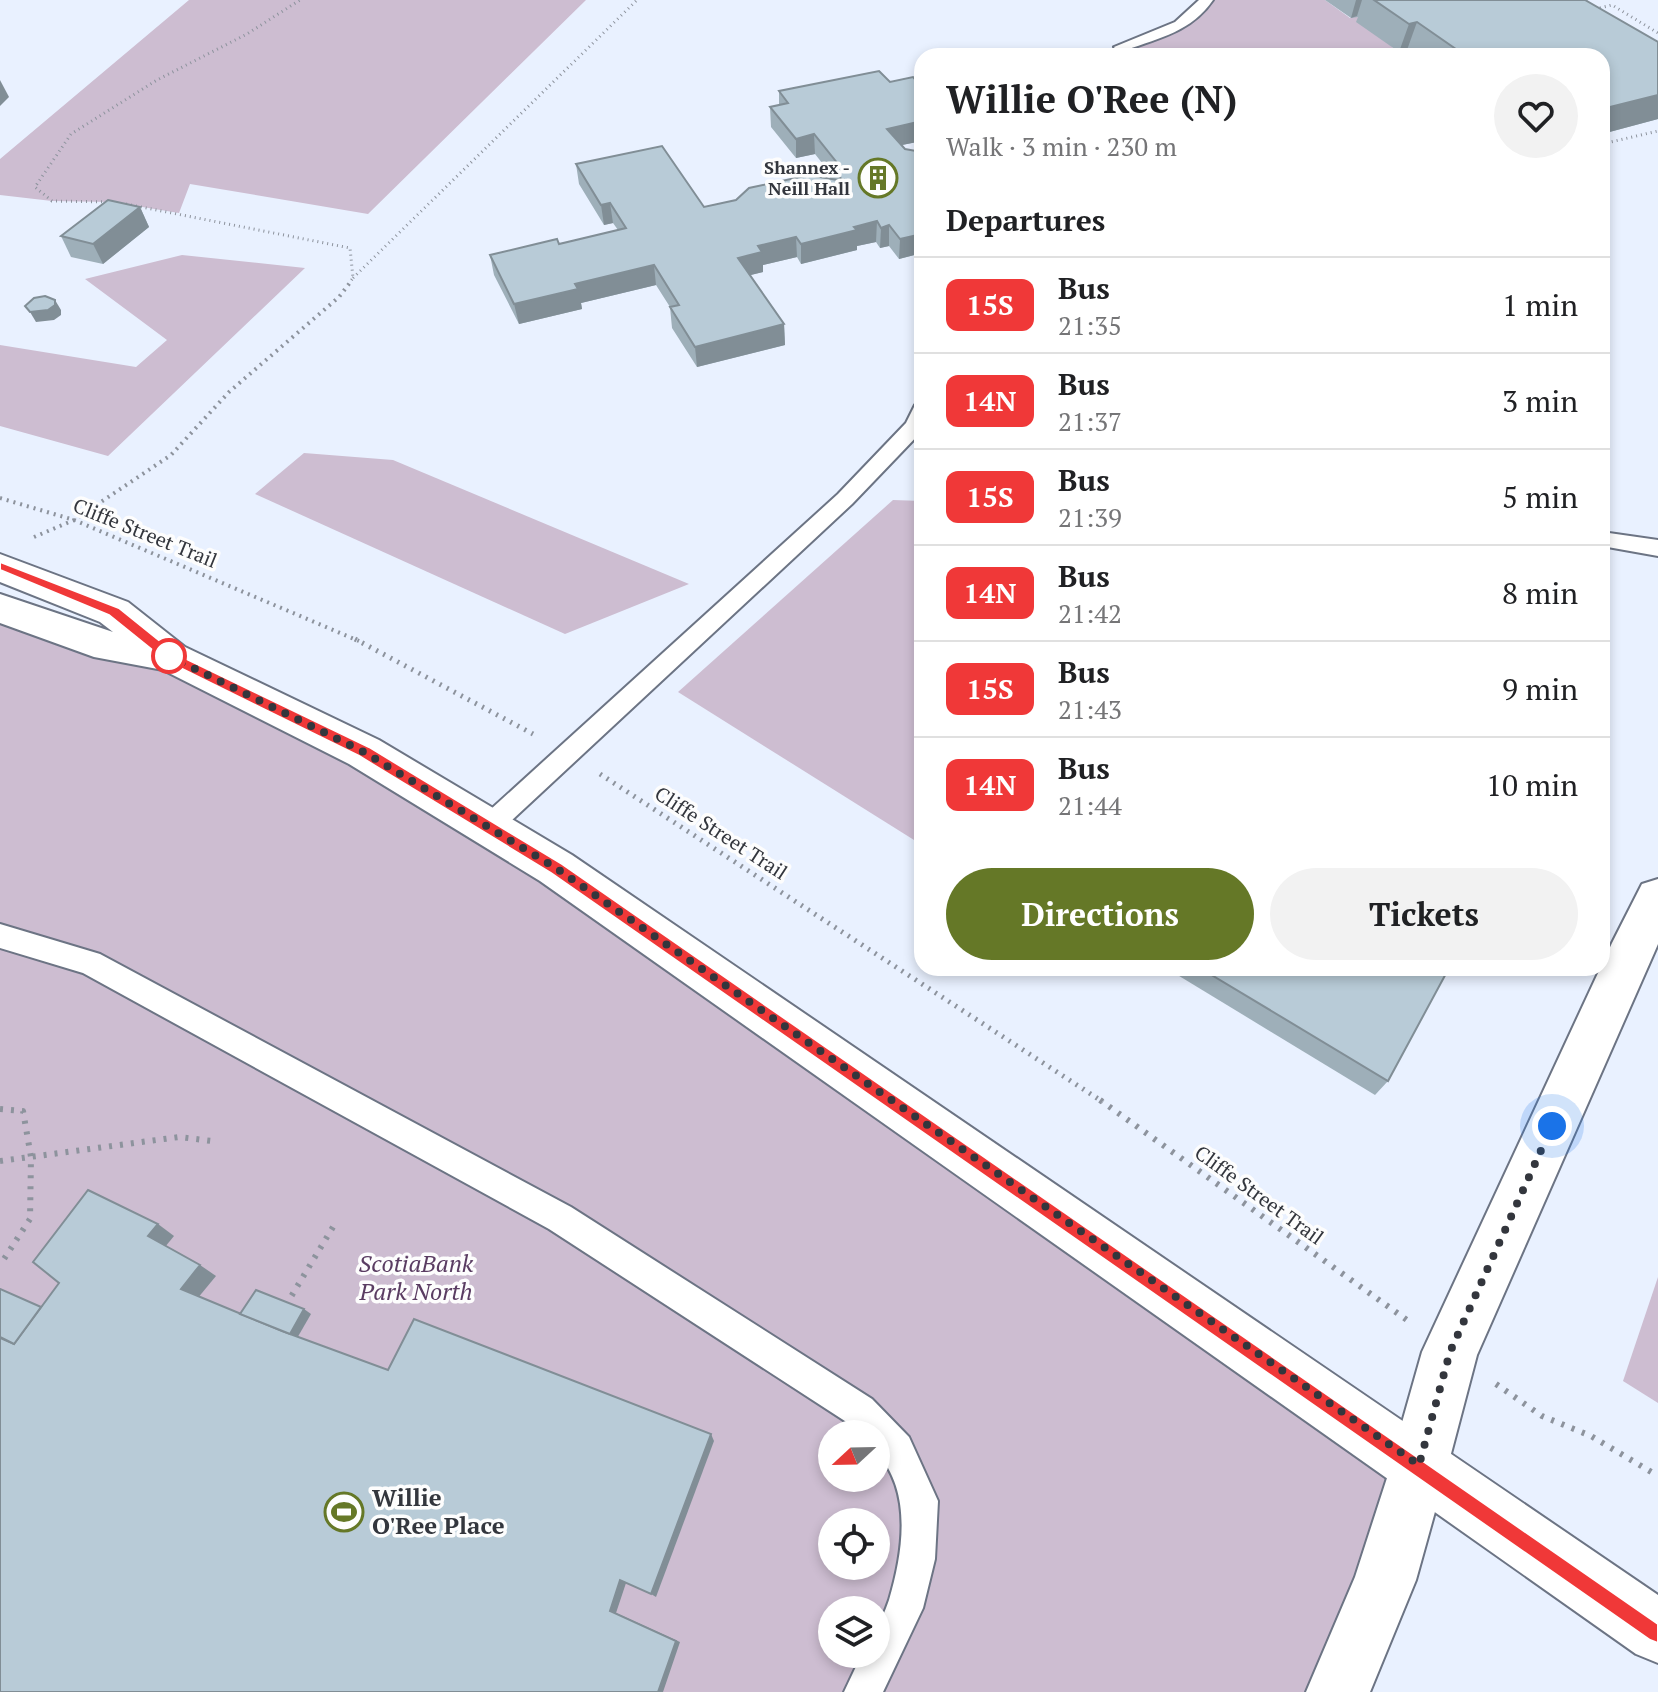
<!DOCTYPE html>
<html lang="en">
<head>
<meta charset="utf-8">
<style>
	body { margin:0; font-family:"PT Serif",serif; background:#f2f2f2; color:#202124; height:100vh; display:flex; flex-direction:column; font-size:30px; white-space:nowrap }
	* { box-sizing:border-box; margin:0 }
	p { font-size:26px; color:#757577 }
	.icon { flex:none; width:44px; height:44px; fill:none; stroke:currentColor; stroke-width:2; stroke-linecap:round; stroke-linejoin:round }
	.map { position:relative; flex:1; overflow:hidden }
	.panel { position:absolute; left:914px; top:48px; width:696px; height:928px; display:flex; flex-direction:column; background:#fff; border-radius:24px; box-shadow:0 4px 12px #0003 }
	.panel>* { flex:none }
	.badge { padding:0 16px; border-radius:12px; font-size:28px; line-height:52px }
	.needle { width:52px; rotate:248deg }
	.controls { position:absolute; left:818px; top:1420px; display:grid; gap:16px }
	.controls a { display:grid; place-items:center; width:72px; height:72px; border-radius:50%; background:#fff; box-shadow:0 4px 12px #0003; font-size:40px }
	.you { position:absolute; width:40px; height:40px; margin:-20px; border:6px solid #fff; border-radius:50%; background:#1a73e8; box-shadow:0 0 0 12px #1a73e833 }
	.map>.badge { position:absolute; translate:-50% -50%; box-shadow:0 0 0 4px #fff }
	h2 { padding:0 32px; font-size:30px; line-height:72px }
	.round { display:grid; place-items:center; flex:none; width:84px; height:84px; border-radius:42px; background:#f2f2f2 }
	.overview { display:flex; align-items:center; justify-content:space-between; height:136px; padding:0 32px }
	h1 { font-size:38px; font-weight:600; line-height:60px }
	.action { display:flex; gap:16px; margin-top:auto; padding:16px 32px }
	.action a { flex:1; height:92px; border-radius:48px; background:#657827; color:#fff; font-size:32px; font-weight:600; line-height:92px; text-align:center }
	.action a+a { background:#f2f2f2; color:#202124 }
	ul { padding:0; list-style:none }
	li { display:flex; align-items:center; gap:24px; height:96px; padding:0 32px; border-top:2px solid #e0e0e0 }
	li div { flex:1 }
	li b { display:block; font-size:30px }
	li em { font-style:normal }
	li .badge { min-width:88px; font-weight:700; text-align:center }
	.map>svg:first-child { display:block }
</style>
</head>
<body>
<div class="map">
<svg width="1658" height="1692" viewBox="0 0 1658 1692">
	<rect width="100%" height="100%" fill="#e9f1ff"/>
	<g fill="#cdbdd1" fill-rule="evenodd">
		<polygon points="189,0 586,0 368,214 190,184 179,213 112,202 52,201 0,195 0,159"/>
		<polygon points="1206,0 1325,0 1350,18 1357,16 1363,20 1402,56 1136,56 1121,47 1180,25"/>
		<polygon points="182,255 305,268 108,456 0,426 0,345 136,367 167,340 85,279"/>
		<polygon points="304,453 393,460 689,584 565,634 255,494"/>
		<polygon points="893,500 922,501 922,845 678,692"/>
		<path d="M0 608 171 657 364 752 1419 1465 1338 1692H0ZM832 1434H876V1478H832ZM832 1522H876V1566H832ZM832 1610H876V1654H832Z"/>
		<polygon points="1658,1277 1658,1403 1623,1381"/>
	</g>
	<g fill="none" stroke-linecap="round" stroke-linejoin="round">
		<defs>
			<g id="service">
				<path d="M1199 0H1213C1192 31 1160 38 1126 50H1116L1114 47 1175 22Z"/>
				<polygon points="922,403 922,431 852,504 497,834 488,838 479,834 475,827 479,820 838,494 906,423 915,405"/>
				<polygon points="1602,532 1658,540 1658,556 1602,546"/>
				<path d="M0 924 100 954 571 1207 872 1399 909 1437 938 1501 935 1559 923 1608 883 1692H844L862 1654H876C876 1624 880 1626 889 1600 903 1553 913 1491 876 1452V1434H859L848 1423 549 1229 83 973 0 948Z"/>
			</g>
			<polygon id="minor" points="1419,1436 1440,1444 1448,1465 1416,1580 1370,1692 1306,1692 1355,1577 1398,1444"/>
			<polygon id="tertiary" points="1658,879 1658,944 1477,1355 1448,1465 1440,1486 1419,1494 1398,1486 1390,1465 1422,1352 1612,943 1642,884"/>
			<polygon id="secondary" points="0,554 128,602 185,647 379,740 572,855 1658,1595 1658,1663 1636,1654 540,881 349,764 163,670 94,657 0,623 0,594 113,632 100,622 0,582"/>
		</defs>
		<use href="#service" stroke="#6c7484" stroke-width="4"/>
		<use href="#minor" stroke="#6c7484" stroke-width="4"/>
		<use href="#tertiary" stroke="#6c7484" stroke-width="4"/>
		<use href="#secondary" stroke="#6c7484" stroke-width="4"/>
		<g stroke="#8d939d" stroke-width="3" stroke-dasharray="1 4" stroke-linecap="butt">
			<polyline points="1595,9 1612,5 1658,33"/>
			<polyline points="1602,144 1658,131"/>
			<polyline points="112,202 52,201 35,187 71,134 157,80 247,34 300,0"/>
			<polyline points="126,204 350,248 353,278 350,282"/>
			<polyline points="353,278 637,0"/>
		</g>
		<g stroke="#8d939d" stroke-width="4" stroke-dasharray="2 5" stroke-linecap="butt">
			<polyline points="0,498 74,520 359,641"/>
			<polyline points="34,537 74,520 171,455 229,392 339,297 352,280"/>
		</g>
		<g stroke="#8d939d" stroke-width="5" stroke-dasharray="2 6" stroke-linecap="butt">
			<polyline points="355,639 533,734"/>
			<polyline points="600,774 1103,1102"/>
		</g>
		<g stroke="#8d939d" stroke-width="6" stroke-dasharray="3 8" stroke-linecap="butt">
			<polyline points="1100,1100 1407,1320"/>
			<polyline points="0,1109 23,1111 31,1157 30,1219 0,1265"/>
			<polyline points="0,1161 179,1137 212,1141"/>
			<polyline points="286,1305 333,1227"/>
			<polyline points="1496,1384 1542,1416 1591,1436 1658,1476"/>
		</g>
		<use href="#service" fill="#fff" fill-rule="evenodd"/>
		<use href="#minor" fill="#fff" fill-rule="evenodd"/>
		<use href="#tertiary" fill="#fff" fill-rule="evenodd"/>
		<use href="#secondary" fill="#fff" fill-rule="evenodd"/>
	</g>
	<g fill="#9eafb9">
		<polygon points="1325,0 1588,0 1587,1 1658,42 1658,119 1602,134 1602,56 1415,56 1407,50 1399,52 1356,22 1358,17 1351,18"/>
		<polygon points="779,91 922,141 902,145 905,149 922,152 922,253 899,259 889,246 880,248 876,242 857,246 857,250 801,264 797,257 763,265 763,272 750,275 784,324 785,345 697,367 672,328 670,307 656,285 581,303 582,309 519,324 494,275 490,255 559,244 618,230 613,223 604,225 579,184 576,164 704,207 830,179 830,173 815,154 796,158 771,127 770,107 779,105"/>
		<polygon points="140,207 149,227 103,264 71,257 61,236"/>
		<polygon points="1166,968 1449,968 1388,1081 1375,1095"/>
	</g>
	<g fill="#818e96">
		<polygon points="1356,0 1362,0 1357,16 1351,18"/>
		<polygon points="1417,22 1407,50 1399,52 1409,24"/>
		<polygon points="0,80 9,97 0,106"/>
		<polygon points="1658,95 1658,119 1602,134 1602,109"/>
		<polygon points="918,112 922,112 922,141 887,148 887,129"/>
		<polygon points="814,134 815,154 796,158 796,139"/>
		<polygon points="610,203 613,223 604,225 601,205"/>
		<polygon points="140,207 149,227 103,264 93,244"/>
		<polygon points="877,221 876,242 857,246 857,250 801,264 801,244 854,227"/>
		<polygon points="889,225 889,246 880,248 881,228"/>
		<polygon points="922,234 922,253 899,259 900,239"/>
		<polygon points="796,237 797,257 763,265 763,272 739,278 738,258 758,246"/>
		<polygon points="654,265 656,285 581,303 582,309 519,324 514,304 575,284"/>
		<polygon points="55,300 61,310 61,315 54,320 36,322 30,312"/>
		<polygon points="784,324 785,345 697,367 695,347"/>
		<polygon points="158,1224 174,1236 165,1247 148,1236"/>
		<polygon points="200,1265 216,1276 197,1299 181,1289"/>
		<polygon points="304,1309 311,1314 296,1340 289,1336"/>
		<polygon points="711,1434 714,1441 656,1597 651,1594"/>
		<polygon points="620,1580 626,1583 616,1613 680,1642 663,1692 658,1692 610,1611"/>
	</g>
	<g fill="#b8cbd7" stroke="#818e96" stroke-width="2">
		<polygon points="1374,0 1585,0 1658,42 1658,95 1602,109 1602,56 1466,56 1417,22 1409,24"/>
		<polygon points="879,71 890,82 913,77 922,87 922,112 918,112 922,116 922,121 887,129 905,149 922,152 922,234 900,239 889,225 881,228 877,221 854,227 857,230 801,244 796,237 758,246 762,252 738,258 784,324 695,347 670,307 679,305 654,265 575,284 578,289 514,304 490,255 557,239 559,244 626,228 610,203 601,205 576,164 662,146 704,207 736,200 749,188 809,175 843,181 830,165 838,164 814,134 796,139 770,107 788,103 779,91"/>
		<polygon points="108,200 140,207 93,244 61,236"/>
		<polygon points="45,296 55,300 55,305 48,310 30,312 25,306 34,298"/>
		<polygon points="1200,968 1449,968 1388,1081"/>
		<polygon points="88,1190 158,1224 148,1236 200,1265 181,1289 282,1331 388,1370 414,1319 711,1434 651,1594 620,1580 610,1611 676,1641 658,1692 0,1692 0,1338 14,1344 59,1283 33,1262"/>
		<polygon points="0,1289 41,1307 14,1344 0,1337"/>
		<polygon points="256,1290 304,1309 290,1334 240,1314"/>
	</g>
	<polygon fill="#f03838" stroke="#fff" stroke-width="2" points="0,562 119,608 176,654 369,747 562,864 1658,1624 1658,1643 1650,1640 551,873 359,756 166,661 109,615 0,570"/>
	<g fill="none" stroke-linecap="round" stroke-linejoin="round">
		<polyline stroke="#33363d" stroke-width="8" stroke-dasharray="0 14.4" points="169,656 364,752 556,868 1419,1465 1450,1352 1552,1126"/>
	</g>
	<defs>
		<symbol id="building-ring" viewBox="-11 -11 22 22"><circle r="9.5" fill="#fdfdfd" stroke="#657827" stroke-width="1.5"/><path d="M-4-6H4V6H1V3H-1V6H-4ZM-2.5-4.3h1.7v1.8h-1.7ZM.8-4.3h1.7v1.8H.8ZM-2.5-1h1.7V.8h-1.7ZM.8-1h1.7V.8H.8Z" fill="#657827"/></symbol>
		<symbol id="stadium-ring" viewBox="-11 -11 22 22"><circle r="9.5" fill="#fdfdfd" stroke="#657827" stroke-width="1.5"/><path d="M0-5a6.5 5 0 1 0 0 10a6.5 5 0 1 0 0-10ZM-3.5-1.8h7v3.6h-7Z" fill="#657827"/></symbol>
	</defs>
	<g fill-rule="evenodd">
		<use href="#building-ring" x="856" y="156" width="44" height="44"/>
		<use href="#stadium-ring" x="322" y="1490" width="44" height="44"/>
	</g>
	<circle fill="#fff" stroke="#f03838" stroke-width="4" cx="169" cy="656" r="16"/>
	<g text-anchor="middle" stroke-width="7" stroke-linejoin="round" paint-order="stroke">
		<g font-size="18" font-weight="bold" fill="#33363d" stroke="#fdfdfd" text-anchor="end">
			<text x="850" y="174">Shannex -<tspan x="850" dy="21">Neill Hall</tspan></text>
		</g>
		<g font-size="20" fill="#33363d" stroke="#fdfdfd">
			<text transform="translate(145 533) rotate(22)" y="7">Cliffe Street Trail</text>
			<text transform="translate(721 833) rotate(33)" y="7">Cliffe Street Trail</text>
			<text transform="translate(1259 1195) rotate(36)" y="7">Cliffe Street Trail</text>
		</g>
		<g font-size="24" font-style="italic" fill="#5a3c62" stroke="#fdfdfd">
			<text x="416" y="1272">ScotiaBank<tspan x="416" dy="28">Park North</tspan></text>
		</g>
		<g font-size="24" font-weight="bold" fill="#33363d" stroke="#fdfdfd" text-anchor="start">
			<text x="372" y="1506">Willie<tspan x="372" dy="28">O'Ree Place</tspan></text>
		</g>
	</g>
</svg>
<div class="controls">
<a><svg class="needle" viewBox="-14 -14 28 28"><path d="M0-13l5 13h-10z" fill="#e53935"/><path d="M0 13l5-13h-10z" fill="#757577"/></svg></a>
<a><svg class="icon" aria-label="locate" viewBox="0 0 24 24"><circle cx="12" cy="12" r="6"/><path d="M12 2v4M12 18v4M2 12h4M18 12h4"/></svg></a>
<a><svg class="icon" aria-label="layers" viewBox="0 0 24 24"><path d="M12 4l9 5-9 5-9-5zM3 14l9 5 9-5"/></svg></a>
</div>
<div class="you" style="left:1552px;top:1126px"></div>
<section class="panel">
<div class="overview"><div><h1>Willie O'Ree (N)</h1><p>Walk · 3 min · 230 m</p></div><a class="round"><svg class="icon" aria-label="heart" viewBox="0 0 24 24"><path d="M12 20l-8-8c-3-5 5-10 8-4 3-6 11-1 8 4z"/></svg></a></div>
<h2>Departures</h2>
<ul>
<li><span class="badge" style="background:#f03838;color:#fff">15S</span><div><b>Bus</b><p>21:35</p></div><em>1 min</em></li>
<li><span class="badge" style="background:#f03838;color:#fff">14N</span><div><b>Bus</b><p>21:37</p></div><em>3 min</em></li>
<li><span class="badge" style="background:#f03838;color:#fff">15S</span><div><b>Bus</b><p>21:39</p></div><em>5 min</em></li>
<li><span class="badge" style="background:#f03838;color:#fff">14N</span><div><b>Bus</b><p>21:42</p></div><em>8 min</em></li>
<li><span class="badge" style="background:#f03838;color:#fff">15S</span><div><b>Bus</b><p>21:43</p></div><em>9 min</em></li>
<li><span class="badge" style="background:#f03838;color:#fff">14N</span><div><b>Bus</b><p>21:44</p></div><em>10 min</em></li>
</ul>
<div class="action"><a>Directions</a><a>Tickets</a></div>
</section>
</div>
</body>
</html>
